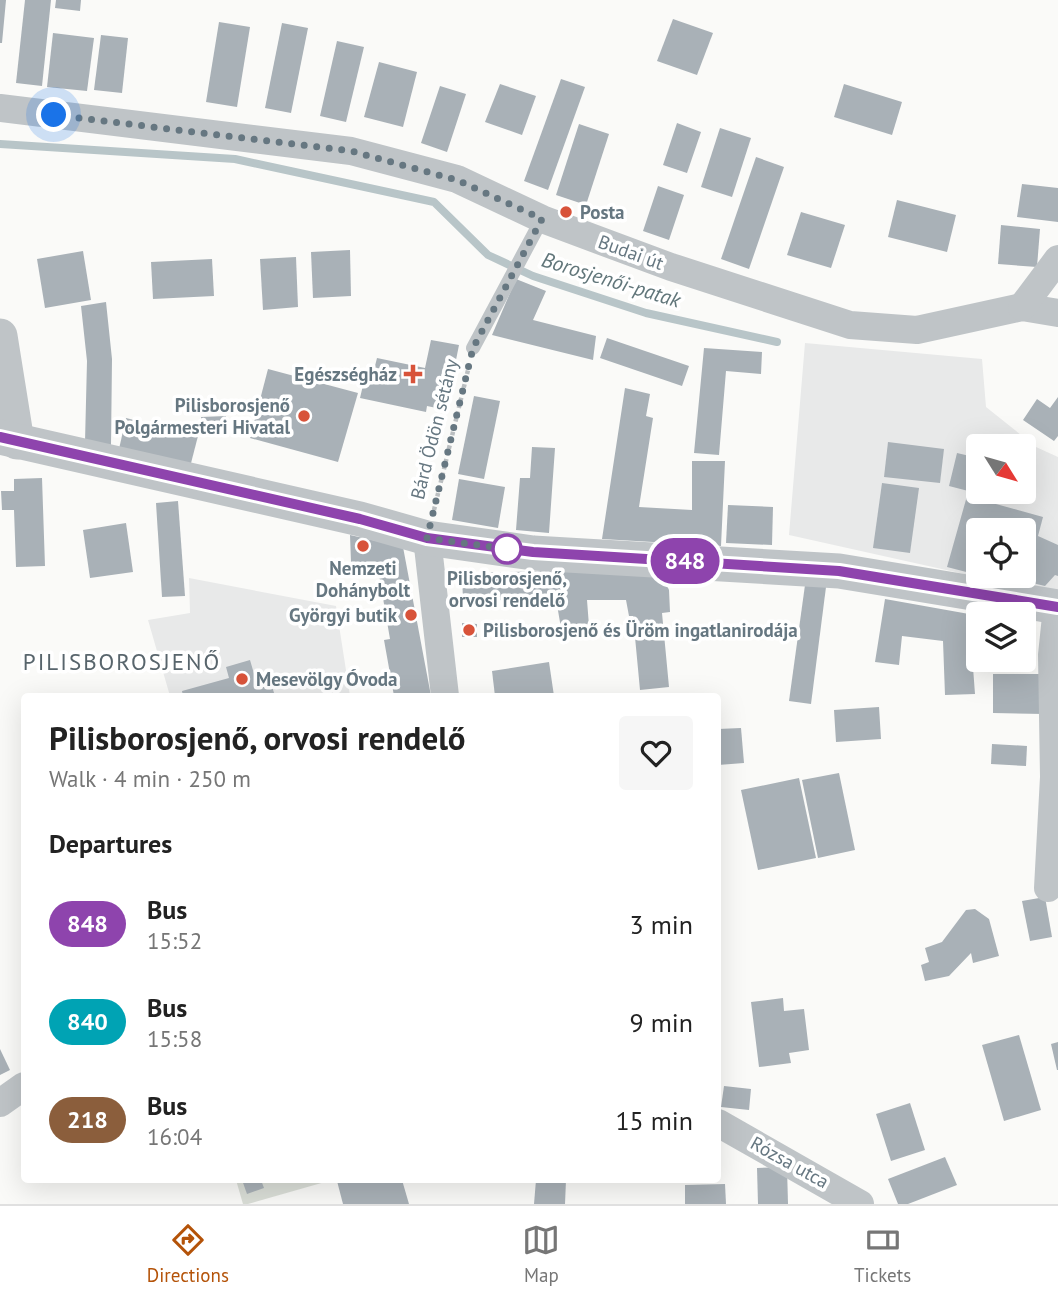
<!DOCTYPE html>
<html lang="en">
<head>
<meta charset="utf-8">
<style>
	body { margin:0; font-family:"PT Sans",sans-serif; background:#f6f6f6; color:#222; height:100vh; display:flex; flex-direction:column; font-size:26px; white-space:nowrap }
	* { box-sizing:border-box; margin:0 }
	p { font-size:23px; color:#767676 }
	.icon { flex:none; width:38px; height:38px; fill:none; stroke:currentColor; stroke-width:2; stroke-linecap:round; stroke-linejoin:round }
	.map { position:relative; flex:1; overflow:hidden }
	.drawer { position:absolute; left:21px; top:693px; width:700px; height:490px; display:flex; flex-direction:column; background:#fff; border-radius:7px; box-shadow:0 7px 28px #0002 }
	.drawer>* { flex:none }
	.badge { padding:0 14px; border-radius:23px; font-size:24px; line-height:46px }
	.needle { width:46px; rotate:127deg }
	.tools { position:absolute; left:966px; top:434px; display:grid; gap:14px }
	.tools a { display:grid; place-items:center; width:70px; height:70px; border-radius:7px; background:#fff; box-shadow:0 7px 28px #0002; font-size:35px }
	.you { position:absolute; width:35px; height:35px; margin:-18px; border:5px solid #fff; border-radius:50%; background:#1a73e8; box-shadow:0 0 0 10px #1a73e833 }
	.map>.badge { position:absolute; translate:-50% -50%; box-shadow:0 0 0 4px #fff }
	h2 { padding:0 28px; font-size:26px; line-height:63px }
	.round { display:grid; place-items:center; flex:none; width:74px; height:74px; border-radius:7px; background:#f6f6f6 }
	.headline { display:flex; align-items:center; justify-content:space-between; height:119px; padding:0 28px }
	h1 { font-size:33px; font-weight:800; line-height:52px }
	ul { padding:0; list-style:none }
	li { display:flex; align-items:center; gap:21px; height:98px; padding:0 28px }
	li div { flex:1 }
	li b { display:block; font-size:26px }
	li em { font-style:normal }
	li .badge { min-width:77px; font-weight:700; text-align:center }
	.menu { display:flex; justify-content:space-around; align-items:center; height:98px; border-top:2px solid #e0e0e0; background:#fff; font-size:19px; color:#767676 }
	.menu a { display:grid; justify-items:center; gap:4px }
	.menu .active { color:#b45309 }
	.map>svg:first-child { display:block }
</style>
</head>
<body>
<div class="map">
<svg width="1058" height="1204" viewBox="0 0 1058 1204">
	<rect width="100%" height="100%" fill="#fafaf8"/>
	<g fill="#e8e9e9" fill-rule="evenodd">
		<path d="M805 343 982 359 986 407 1036 447 1058 457V595L789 535ZM978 446H1024V492H978ZM978 530H1024V576H978Z"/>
		<polygon points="189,578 336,606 350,696 170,696 148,620 190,613"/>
	</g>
	<polygon fill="#daded7" points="236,1180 332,1180 248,1204 243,1204"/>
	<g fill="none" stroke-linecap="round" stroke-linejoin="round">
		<polyline stroke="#b8c5c8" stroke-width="8" points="0,144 235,159 434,202 488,255 533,276 646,313 777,342"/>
	</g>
	<g fill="#a9b1b7">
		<polygon points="0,0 6,0 2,43 0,43"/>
		<polygon points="25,0 51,0 42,86 16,83"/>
		<polygon points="56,0 81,0 80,11 55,8"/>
		<polygon points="673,19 713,33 697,75 657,61"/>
		<polygon points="219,22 250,27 237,107 206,102"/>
		<polygon points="282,23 308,28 291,113 265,108"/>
		<polygon points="53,33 94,38 87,91 47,87"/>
		<polygon points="101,35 128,38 122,93 94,90"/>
		<polygon points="337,41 364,47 346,122 320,116"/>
		<polygon points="379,62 417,72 403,127 364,117"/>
		<polygon points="561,79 585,87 548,190 524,181"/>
		<polygon points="500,84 536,96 522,135 485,122"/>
		<polygon points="844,84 902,102 892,135 834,117"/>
		<polygon points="440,86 466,94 447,152 421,143"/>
		<polygon points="677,123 701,132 687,173 663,165"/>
		<polygon points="579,124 609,134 586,205 556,195"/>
		<polygon points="720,128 751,138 732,197 701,187"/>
		<polygon points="756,157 784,167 749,269 721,259"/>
		<polygon points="1022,184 1058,188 1058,222 1017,217"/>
		<polygon points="658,186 684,195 669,240 643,231"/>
		<polygon points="897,200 956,215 947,252 888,237"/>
		<polygon points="801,212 845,225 831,268 787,255"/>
		<polygon points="1001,225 1040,229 1037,267 998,264"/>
		<polygon points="350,250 351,296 313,298 311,252"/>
		<polygon points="83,251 91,300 45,308 37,259"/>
		<polygon points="296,257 298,307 263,310 260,259"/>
		<polygon points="212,259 214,296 153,299 151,262"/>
		<polygon points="516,279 546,291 533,320 596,336 593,360 492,335"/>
		<polygon points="106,302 112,359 111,445 85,442 87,361 81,306"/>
		<polygon points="607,338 689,366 682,386 600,358"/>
		<polygon points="431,340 459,345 446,410 427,406 426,412 360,398 364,381 371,382 377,358 425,368"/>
		<polygon points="704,348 762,352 761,374 726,371 719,455 694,453"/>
		<polygon points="268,369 358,393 338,462 250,438"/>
		<polygon points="625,388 650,394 646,416 653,418 639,507 692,510 692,461 725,461 721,546 602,539"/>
		<polygon points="474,396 500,401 484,479 458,474"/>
		<polygon points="1058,397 1058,436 1054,441 1023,420 1037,399 1050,408"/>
		<polygon points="226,416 227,431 202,432 201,417"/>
		<polygon points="126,418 198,436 190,467 119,449"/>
		<polygon points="888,442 944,449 940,483 884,477"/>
		<polygon points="532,447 555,448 549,533 516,530 520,478 530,478"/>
		<polygon points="957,453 978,458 978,492 1005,492 1003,500 949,486"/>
		<polygon points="42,478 45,566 16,567 14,510 2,510 1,491 14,491 14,479"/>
		<polygon points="459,479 505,487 498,528 452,520"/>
		<polygon points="882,483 919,488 910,553 873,548"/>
		<polygon points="967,496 1043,517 1038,536 1058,545 1058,576 1055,575 1045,586 1028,582 1025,575 1027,567 1024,566 1024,530 978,530 978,575 947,567"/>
		<polygon points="178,501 185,596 162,597 156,503"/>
		<polygon points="728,505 773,507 772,545 726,543"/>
		<polygon points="126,523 133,572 90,578 83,530"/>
		<polygon points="350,535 403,547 431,696 394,696 384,640 390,639 378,569 351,562"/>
		<polygon points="555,571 662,575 669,590 670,612 662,613 669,687 640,690 633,616 629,616 626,600 587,600 589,626 561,628 556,599 463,601 462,573"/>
		<polygon points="805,585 826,587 811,704 789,701"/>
		<polygon points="885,599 969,614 975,694 945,695 943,641 902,636 899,665 875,662"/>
		<polygon points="462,623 477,624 477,637 462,637"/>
		<polygon points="250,660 257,684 270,680 275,696 183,696 182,691 229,678 226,667"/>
		<polygon points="549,662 554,696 495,696 492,671"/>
		<polygon points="993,674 1044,674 1044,714 993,713"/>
		<polygon points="879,707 881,739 836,742 834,710"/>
		<polygon points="741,728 744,763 718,765 718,729"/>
		<polygon points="992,744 1027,746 1026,766 991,764"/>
		<polygon points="839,773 855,850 818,858 802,780"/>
		<polygon points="799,778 816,858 758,870 741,790"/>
		<polygon points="1045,897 1052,937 1030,941 1022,901"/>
		<polygon points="975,909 989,919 999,956 973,963 971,953 949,976 925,981 921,965 929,962 925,948 942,942 966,910"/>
		<polygon points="783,998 784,1011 804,1009 809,1050 789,1053 791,1063 759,1067 751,1002"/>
		<polygon points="1019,1035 1041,1110 1004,1121 982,1045"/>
		<polygon points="1058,1042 1058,1070 1057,1070 1051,1044"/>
		<polygon points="0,1049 10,1070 0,1075"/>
		<polygon points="724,1086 751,1089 749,1110 721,1107"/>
		<polygon points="910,1103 925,1150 891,1161 876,1114"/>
		<polygon points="945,1157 957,1185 908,1204 898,1204 888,1179"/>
		<polygon points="787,1167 788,1204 758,1204 757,1168"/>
		<polygon points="242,1180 261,1180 264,1188 247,1194"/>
		<polygon points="343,1180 402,1180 409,1204 343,1204 337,1181"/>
		<polygon points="536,1180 566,1180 565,1204 534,1204"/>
		<polygon points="725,1184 726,1204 685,1204 685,1185"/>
	</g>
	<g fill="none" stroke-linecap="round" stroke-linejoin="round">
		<polyline stroke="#babec0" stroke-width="4.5" stroke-dasharray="3.5 3.5" stroke-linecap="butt" points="434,510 469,366"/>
		<polyline stroke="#bfc4c7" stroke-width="14" points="473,348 542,219"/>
		<g stroke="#bfc4c7" stroke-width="28">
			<polyline points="0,108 351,151 457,179 542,219 671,267 850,325 917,330 1022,307 1058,313"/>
			<polyline points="1022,307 1058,259"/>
			<polyline points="427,538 445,696"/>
			<polyline points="1048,888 1054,777 1052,655 1057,607"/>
			<polyline points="0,1103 24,1086"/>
			<polyline points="718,1123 860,1204"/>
		</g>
		<g stroke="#bfc4c7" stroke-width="35">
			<polyline points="0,336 17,442"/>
			<polyline points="0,437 360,519 427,538 533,553 839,571 1058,607"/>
		</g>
	</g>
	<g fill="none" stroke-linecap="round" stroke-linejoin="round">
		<defs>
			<polyline id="line" points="0,437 360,519 427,538 533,552 839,571 1058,607"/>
		</defs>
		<use href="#line" stroke="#fff" stroke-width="16"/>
		<use href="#line" stroke="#8e44ad" stroke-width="10"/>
		<polyline stroke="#667781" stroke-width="7" stroke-dasharray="0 12.6" points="54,115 351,151 457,180 542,219 473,348 427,538 507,549"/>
	</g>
	<g fill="#d8533a" stroke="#fff" stroke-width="2.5">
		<circle cx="566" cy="212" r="7"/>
		<path d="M409.5 363.5h7v7h7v7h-7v7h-7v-7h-7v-7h7z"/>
		<circle cx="304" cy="416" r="7"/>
		<circle cx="363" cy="546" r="7"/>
		<circle cx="411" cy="615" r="7"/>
		<circle cx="469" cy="630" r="7"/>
		<circle cx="242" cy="679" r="7"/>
	</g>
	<circle fill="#fff" stroke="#8e44ad" stroke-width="3.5" cx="507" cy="549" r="14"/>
	<g text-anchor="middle" stroke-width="7" stroke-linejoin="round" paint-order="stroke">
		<g font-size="19" font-weight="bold" fill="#667781" stroke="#fff" text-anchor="start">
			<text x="580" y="219">Posta</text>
			<text x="397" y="381" text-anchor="end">Egészségház</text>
			<text x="290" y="412" text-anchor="end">Pilisborosjenő<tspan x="290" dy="22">Polgármesteri Hivatal</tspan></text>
			<text x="363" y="575" text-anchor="middle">Nemzeti<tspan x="363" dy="22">Dohánybolt</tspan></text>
			<text x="397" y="622" text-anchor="end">Györgyi butik</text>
			<text x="483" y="637">Pilisborosjenő és Üröm ingatlanirodája</text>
			<text x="256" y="686">Mesevölgy Óvoda</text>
		</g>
		<g font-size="19" fill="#667781" stroke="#fff">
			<text transform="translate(631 252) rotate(20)" y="7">Budai út</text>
			<text transform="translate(434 429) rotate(-76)" y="7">Bárd Ödön sétány</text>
			<text transform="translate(790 1162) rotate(29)" y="7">Rózsa utca</text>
		</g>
		<g font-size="19" font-weight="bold" fill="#667781" stroke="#fff">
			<text x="507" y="585">Pilisborosjenő,<tspan x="507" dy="22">orvosi rendelő</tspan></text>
		</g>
		<g font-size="21" font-style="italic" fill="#61767a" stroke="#fff">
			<text transform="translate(611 280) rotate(17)" y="7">Borosjenői-patak</text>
		</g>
		<g font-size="23" letter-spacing="2" fill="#58656c" stroke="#fff">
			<text x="122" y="670">PILISBOROSJENŐ</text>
		</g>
	</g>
</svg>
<div class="tools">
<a><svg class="needle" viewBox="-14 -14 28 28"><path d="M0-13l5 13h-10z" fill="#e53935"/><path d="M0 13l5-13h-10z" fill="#767676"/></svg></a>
<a><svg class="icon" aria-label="locate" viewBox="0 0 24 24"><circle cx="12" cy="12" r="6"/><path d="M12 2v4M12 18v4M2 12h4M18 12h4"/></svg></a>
<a><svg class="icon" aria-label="layers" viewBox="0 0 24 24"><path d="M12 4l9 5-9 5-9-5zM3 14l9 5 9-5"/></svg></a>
</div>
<div class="you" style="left:54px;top:115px"></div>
<b class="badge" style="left:685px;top:561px;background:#8e44ad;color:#fff">848</b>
<section class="drawer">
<div class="headline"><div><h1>Pilisborosjenő, orvosi rendelő</h1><p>Walk · 4 min · 250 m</p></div><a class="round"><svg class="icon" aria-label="heart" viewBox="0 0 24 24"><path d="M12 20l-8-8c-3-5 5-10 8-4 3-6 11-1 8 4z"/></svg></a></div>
<h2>Departures</h2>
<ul>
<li><span class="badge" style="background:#8e44ad;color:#fff">848</span><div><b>Bus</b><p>15:52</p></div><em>3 min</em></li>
<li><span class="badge" style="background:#00a3b4;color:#fff">840</span><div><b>Bus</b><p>15:58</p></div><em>9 min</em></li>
<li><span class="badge" style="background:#8b5e3c;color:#fff">218</span><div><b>Bus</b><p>16:04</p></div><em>15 min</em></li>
</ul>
</section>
</div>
<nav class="menu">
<a class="active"><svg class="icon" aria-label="directions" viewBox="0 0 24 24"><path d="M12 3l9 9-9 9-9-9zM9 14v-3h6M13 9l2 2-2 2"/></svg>Directions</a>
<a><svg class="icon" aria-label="map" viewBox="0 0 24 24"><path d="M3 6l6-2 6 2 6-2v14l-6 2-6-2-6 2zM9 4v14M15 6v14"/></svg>Map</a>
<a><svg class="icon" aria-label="tickets" viewBox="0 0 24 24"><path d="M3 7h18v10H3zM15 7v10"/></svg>Tickets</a>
</nav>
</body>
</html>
